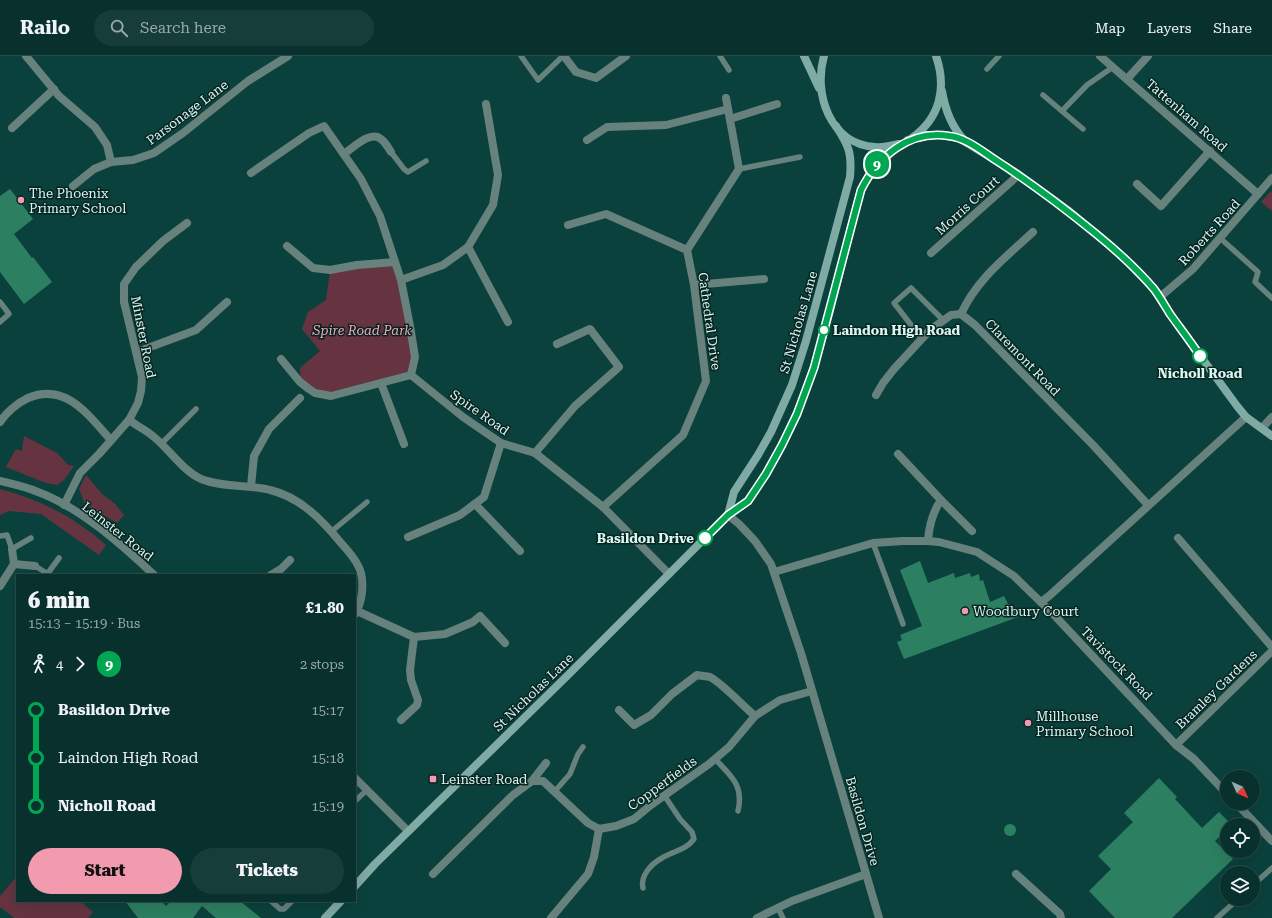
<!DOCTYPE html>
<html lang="en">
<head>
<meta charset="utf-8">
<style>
	body { margin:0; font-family:"Roboto Serif",serif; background:#163d39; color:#f1f3f6; height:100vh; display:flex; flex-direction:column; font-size:15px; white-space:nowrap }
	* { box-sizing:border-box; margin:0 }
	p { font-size:13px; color:#98a9aa }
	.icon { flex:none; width:22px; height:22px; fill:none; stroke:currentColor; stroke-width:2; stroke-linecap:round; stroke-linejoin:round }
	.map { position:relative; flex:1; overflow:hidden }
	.details { position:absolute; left:16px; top:518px; width:340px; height:328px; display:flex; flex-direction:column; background:#08312d; border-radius:0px; box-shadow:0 4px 16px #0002,0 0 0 1px #294c49 }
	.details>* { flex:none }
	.badge { padding:0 8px; border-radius:13px; font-size:14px; line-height:26px }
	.needle { width:26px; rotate:135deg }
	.buttons { position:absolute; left:1220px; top:714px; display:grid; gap:8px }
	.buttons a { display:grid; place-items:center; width:40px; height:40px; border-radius:50%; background:#08312d; box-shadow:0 4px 16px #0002,0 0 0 1px #294c49; font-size:20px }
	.map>.badge { position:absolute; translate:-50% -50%; box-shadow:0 0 0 2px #fff }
	.legs { display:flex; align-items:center; gap:6px; height:44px; padding:0 12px; font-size:13px }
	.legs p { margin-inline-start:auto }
	.summary { display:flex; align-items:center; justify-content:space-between; height:68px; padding:0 12px }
	h1 { font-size:22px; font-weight:800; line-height:30px }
	.cta { display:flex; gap:8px; margin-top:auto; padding:8px 12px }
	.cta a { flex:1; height:46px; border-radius:24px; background:#f29aae; color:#111; font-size:16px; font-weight:800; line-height:46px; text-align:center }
	.cta a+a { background:#163d39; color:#f1f3f6 }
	ul { padding:0 12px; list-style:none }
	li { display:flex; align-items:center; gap:14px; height:48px; font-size:15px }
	li i { display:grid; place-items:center; width:6px; height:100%; margin:0 5px; background:currentColor }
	li i::after { content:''; width:10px; height:10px; margin:-5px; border:3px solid; border-radius:50%; background:#08312d }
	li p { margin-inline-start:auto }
	li:first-child i { background:linear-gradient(#0000 50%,currentColor 0) }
	li:last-child i { background:linear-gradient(currentColor 50%,#0000 0) }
	header { display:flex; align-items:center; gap:24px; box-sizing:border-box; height:56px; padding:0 20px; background:#08312d; border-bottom:1px solid #294c49 }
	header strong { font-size:19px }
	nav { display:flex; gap:22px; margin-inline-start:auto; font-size:14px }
	.search { width:280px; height:36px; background:#163d39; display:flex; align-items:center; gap:10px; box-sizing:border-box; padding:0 14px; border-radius:22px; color:#98a9aa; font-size:15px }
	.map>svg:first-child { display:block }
</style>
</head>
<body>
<header>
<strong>Railo</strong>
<div class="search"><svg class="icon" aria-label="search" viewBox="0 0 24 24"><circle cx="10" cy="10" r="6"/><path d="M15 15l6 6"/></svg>Search here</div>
<nav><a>Map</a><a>Layers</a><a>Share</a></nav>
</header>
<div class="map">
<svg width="1272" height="862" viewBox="0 0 1272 862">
	<rect width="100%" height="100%" fill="#0b413c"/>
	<g fill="#653440">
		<polygon points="1271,135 1272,136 1272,155 1261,146"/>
		<polygon points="395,206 415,301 411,319 331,340 301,327 300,312 320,295 302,273 308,256 326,244 330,214"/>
		<polygon points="24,380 57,397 68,409 74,410 64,424 57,429 46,427 6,411 16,393 22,395"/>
		<polygon points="86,419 102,438 115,448 124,459 117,467 85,448 79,433"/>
		<path d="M0 433C39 443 76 462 106 489L99 499 41 458 9 455 0 459Z"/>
		<polygon points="17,820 17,845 80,845 93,856 88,862 14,862 0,851 0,840"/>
	</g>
	<g fill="#2d7f61">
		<polygon points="10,133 33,163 14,178 32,202 33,201 52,226 24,248 0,216 0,140"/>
		<polygon points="920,505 928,527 954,517 955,522 970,517 971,521 979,518 980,525 983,524 990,546 1004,540 1008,548 1012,549 1018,561 904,603 897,586 902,584 900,579 922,570 900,514"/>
		<polygon points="1159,722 1177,741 1175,743 1202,772 1219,756 1232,769 1227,769 1227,774 1215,785 1233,803 1172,862 1115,862 1089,835 1111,813 1098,800 1133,766 1124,757"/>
		<circle cx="1010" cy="774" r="6"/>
		<polygon points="125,845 161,845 166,850 171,845 240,845 261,862 216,862 202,850 193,862 138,862"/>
	</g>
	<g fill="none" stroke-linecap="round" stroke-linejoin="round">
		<g stroke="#67817d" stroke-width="5.5">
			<polyline points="521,0 538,24 563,0"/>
			<polyline points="720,0 729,14"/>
			<polyline points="987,13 999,0"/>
			<polyline points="1043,39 1083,73"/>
			<polyline points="1062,55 1087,29 1113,11"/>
			<polyline points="391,96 404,113 408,116 426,105"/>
			<polyline points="739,113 800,101"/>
			<polyline points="1220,182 1258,216 1255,226 1272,242"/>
			<polyline points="0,246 9,258 0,266"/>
			<polyline points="922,283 894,247 911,232 943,264"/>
			<polyline points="161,388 196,353"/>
			<polyline points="332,475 367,446"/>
			<polyline points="0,480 7,479 12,493 31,482"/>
			<polyline points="873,487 903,568"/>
			<polyline points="35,510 50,519"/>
			<polyline points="48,517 59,502"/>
			<path d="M715 703C731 720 744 729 738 755"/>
			<polyline points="555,735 570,718 578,698 583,691"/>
			<polyline points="355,745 367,734"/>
			<polyline points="1253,829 1272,812"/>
			<path d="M643 832C640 820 651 808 662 802 673 795 685 795 694 783L692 776 680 763 664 739"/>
			<polyline points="271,845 280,853 284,853 292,845"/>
			<polyline points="778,852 783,862"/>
			<polyline points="1217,862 1238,843"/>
		</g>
		<g stroke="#67817d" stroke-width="8">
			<polyline points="26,0 59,40 95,71 107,89 111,106 133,104 154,97 183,77 248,25 288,0"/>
			<polyline points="564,0 576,16 596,22 626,0"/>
			<polyline points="1100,0 1258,138"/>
			<polyline points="1127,23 1148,0"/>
			<polyline points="730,63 777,48"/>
			<polyline points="12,72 54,33"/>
			<polyline points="587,84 607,71 666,69 728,53"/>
			<path d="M344 98C353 92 370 74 381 83 385 86 388 91 391 96"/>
			<polyline points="251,117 309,77 324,70 361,123 380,160 401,224 410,270 415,301 411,319"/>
			<polyline points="1137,128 1161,150 1210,95"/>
			<polyline points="73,130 94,113 111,106"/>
			<polyline points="568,169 606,158 687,194 694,229 706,325 683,379 603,451"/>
			<polyline points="287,190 313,212 330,214 357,209 395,206"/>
			<polyline points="468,191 508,266"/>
			<polyline points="687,194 739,113 726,42"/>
			<polyline points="931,197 1013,124 1018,118"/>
			<polyline points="401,224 443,209 468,191 493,149 498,119 486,48"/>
			<polyline points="694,229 764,223"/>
			<polyline points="1160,241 1193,213 1272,122"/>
			<path d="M961 258C977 223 1005 202 1033 176"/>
			<polyline points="137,296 196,274 227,246"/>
			<polyline points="281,303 300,326 309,333 315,337 331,340 411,319 463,361 501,387 535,397 603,451 669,518"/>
			<polyline points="381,327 404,388"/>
			<polyline points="876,339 883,327 894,313 930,274 951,259 961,258 975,269 1093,389 1148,449"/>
			<path d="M129 364C137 370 146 374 154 381 170 394 182 414 201 423 223 432 247 428 270 434 300 441 322 464 341 487 349 496 358 506 361 517 364 530 362 547 355 558"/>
			<path d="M0 366C6 357 17 347 28 342 66 326 88 359 111 384"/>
			<polyline points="1262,372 1272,361"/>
			<polyline points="535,397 575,350 619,311 590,273 557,288"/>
			<polyline points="898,398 941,444"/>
			<path d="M0 425C13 428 26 431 38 436 81 452 121 488 154 519"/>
			<polyline points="251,430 254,400 269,373 300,342"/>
			<polyline points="475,448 520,495"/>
			<polyline points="64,449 80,417 99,398 129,364 138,347 141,335 142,321 124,246 124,228 136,211 163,185 187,167"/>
			<polyline points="728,459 739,468 755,485 771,508 801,597 879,862"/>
			<polyline points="408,481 460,459 484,441 501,387"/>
			<polyline points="1178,482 1272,591"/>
			<path d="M928 485C929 470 932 457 941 444L972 475"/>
			<polyline points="14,508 35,510"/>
			<polyline points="774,516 873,487 903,485 928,485 939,486 977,496 1014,520 1055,560 1176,689 1194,703 1227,738"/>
			<polyline points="271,519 281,513 290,504"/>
			<polyline points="0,530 14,508 12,493"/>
			<polyline points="1041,546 1049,540 1246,361"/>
			<polyline points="357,555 414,581 445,578 473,566 480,560 505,587"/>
			<path d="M619 654 634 669 651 659 672 638 697 619C701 620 706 620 710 621 722 627 743 650 755 660"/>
			<polyline points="401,664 417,649 418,644 411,624 410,614 414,581"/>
			<polyline points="1176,689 1272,595"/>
			<polyline points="355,722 408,775"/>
			<polyline points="532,725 546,707"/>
			<polyline points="1236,747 1272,785"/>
			<polyline points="433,818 513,739 532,725 543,725 588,767 599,773 616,770 634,763 651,749 709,708 729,691 755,660 780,644 812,635"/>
			<polyline points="1016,818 1060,858 1061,862"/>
			<polyline points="551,862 588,818 594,801 599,773"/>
			<polyline points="757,862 792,845 866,818"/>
		</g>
		<g stroke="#80aaa4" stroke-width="8">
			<polyline points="804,0 819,32"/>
			<path d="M824 0C813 38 830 88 875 91 883 92 891 90 899 88"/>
			<path d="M942 35C945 53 952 71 964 84"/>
			<path d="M912 82C940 62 947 32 936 0"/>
			<polyline points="908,84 930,79 941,79 959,82 1018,118 1069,155 1119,197 1154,233 1177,268 1237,350 1246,361 1272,380"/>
			<path d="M728 459 734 436 758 399 771 376 792 329 806 285 850 121C852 97 849 90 836 70"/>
			<path d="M355 830 375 808 568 619 728 459C734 454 742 450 748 445 756 436 767 415 774 404 821 321 835 225 861 134 871 114 884 101 902 88"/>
			<polyline points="325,862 341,845"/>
		</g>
	</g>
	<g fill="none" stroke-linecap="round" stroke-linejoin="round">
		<defs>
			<path id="line-1" d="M705 482 728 459 748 445 766 418 782 389 797 358 814 312 861 134C878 100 909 74 949 80 967 82 983 96 997 105 1031 127 1063 151 1095 177 1116 194 1136 212 1154 233 1160 241 1165 250 1170 258 1180 272 1191 286 1200 300"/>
		</defs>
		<use href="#line-1" stroke="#fff" stroke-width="9"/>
		<use href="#line-1" stroke="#00a651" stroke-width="6"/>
	</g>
	<g fill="#f29aae" stroke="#082421" stroke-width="1.5">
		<circle cx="21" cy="144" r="4"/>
		<circle cx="965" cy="555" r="4"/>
		<circle cx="1028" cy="667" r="4"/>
		<rect x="429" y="719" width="8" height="8" rx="2"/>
	</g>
	<g fill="#fff" stroke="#00a651" stroke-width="2">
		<circle cx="824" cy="274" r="5"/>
		<circle cx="1200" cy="300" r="7"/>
		<circle cx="705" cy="482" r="7"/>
	</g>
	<g text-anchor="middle" stroke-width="3" stroke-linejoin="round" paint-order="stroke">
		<g font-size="13" fill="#d7f7f2" stroke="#082421">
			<text transform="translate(187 56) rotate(-37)" y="5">Parsonage Lane</text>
			<text transform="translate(1187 59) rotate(41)" y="5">Tattenham Road</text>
			<text transform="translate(967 149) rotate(-42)" y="5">Morris Court</text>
			<text transform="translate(1209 176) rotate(-48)" y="5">Roberts Road</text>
			<text transform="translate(710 265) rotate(82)" y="5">Cathedral Drive</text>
			<text transform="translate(798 266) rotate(-74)" y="5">St Nicholas Lane</text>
			<text transform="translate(144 281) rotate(79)" y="5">Minster Road</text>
			<text transform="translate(1023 301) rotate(46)" y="5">Claremont Road</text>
			<text transform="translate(480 356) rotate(35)" y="5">Spire Road</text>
			<text transform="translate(118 475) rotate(38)" y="5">Leinster Road</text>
			<text transform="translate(1117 607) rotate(46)" y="5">Tavistock Road</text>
			<text transform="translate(1216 633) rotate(-44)" y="5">Bramley Gardens</text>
			<text transform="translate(533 636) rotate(-44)" y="5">St Nicholas Lane</text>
			<text transform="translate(662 727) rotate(-36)" y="5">Copperfields</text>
			<text transform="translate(863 765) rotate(74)" y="5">Basildon Drive</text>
		</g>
		<g font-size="13" fill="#d7f7f2" stroke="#082421" text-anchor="start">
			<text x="29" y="142">The Phoenix<tspan x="29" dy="15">Primary School</tspan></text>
			<text x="973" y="560">Woodbury Court</text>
			<text x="1036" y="665">Millhouse<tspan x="1036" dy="15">Primary School</tspan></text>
			<text x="441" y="728">Leinster Road</text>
		</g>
		<g font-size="13" font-style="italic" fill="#f1a9b8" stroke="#082421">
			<text x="362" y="279">Spire Road Park</text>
		</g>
		<g font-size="13" font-weight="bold" fill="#d7f7f2" stroke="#082421" text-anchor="start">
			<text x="833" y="279">Laindon High Road</text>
			<text x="1200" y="322" text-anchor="middle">Nicholl Road</text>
			<text x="694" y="487" text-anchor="end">Basildon Drive</text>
		</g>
	</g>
</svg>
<div class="buttons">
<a><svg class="needle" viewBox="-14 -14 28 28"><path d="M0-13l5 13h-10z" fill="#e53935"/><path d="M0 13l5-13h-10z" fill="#98a9aa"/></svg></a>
<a><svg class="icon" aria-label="locate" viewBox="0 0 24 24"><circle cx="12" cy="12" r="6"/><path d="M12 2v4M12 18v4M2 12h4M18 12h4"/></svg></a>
<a><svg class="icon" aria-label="layers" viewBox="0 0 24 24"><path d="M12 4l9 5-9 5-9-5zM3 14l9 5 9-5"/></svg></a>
</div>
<b class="badge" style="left:877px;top:108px;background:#00a651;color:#fff">9</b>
<section class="details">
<div class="summary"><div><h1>6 min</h1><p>15:13 – 15:19 · Bus</p></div><b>£1.80</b></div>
<div class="legs"><svg class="icon" aria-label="walk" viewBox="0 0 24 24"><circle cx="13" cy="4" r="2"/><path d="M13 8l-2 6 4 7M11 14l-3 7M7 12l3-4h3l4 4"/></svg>4<svg class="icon" aria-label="forward" viewBox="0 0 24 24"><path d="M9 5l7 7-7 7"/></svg><b class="badge" style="background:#00a651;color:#fff">9</b><p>2 stops</p></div>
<ul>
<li><i style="color:#00a651"></i><b>Basildon Drive</b><p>15:17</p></li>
<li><i style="color:#00a651"></i><span>Laindon High Road</span><p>15:18</p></li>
<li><i style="color:#00a651"></i><b>Nicholl Road</b><p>15:19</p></li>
</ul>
<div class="cta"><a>Start</a><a>Tickets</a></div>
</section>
</div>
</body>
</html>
